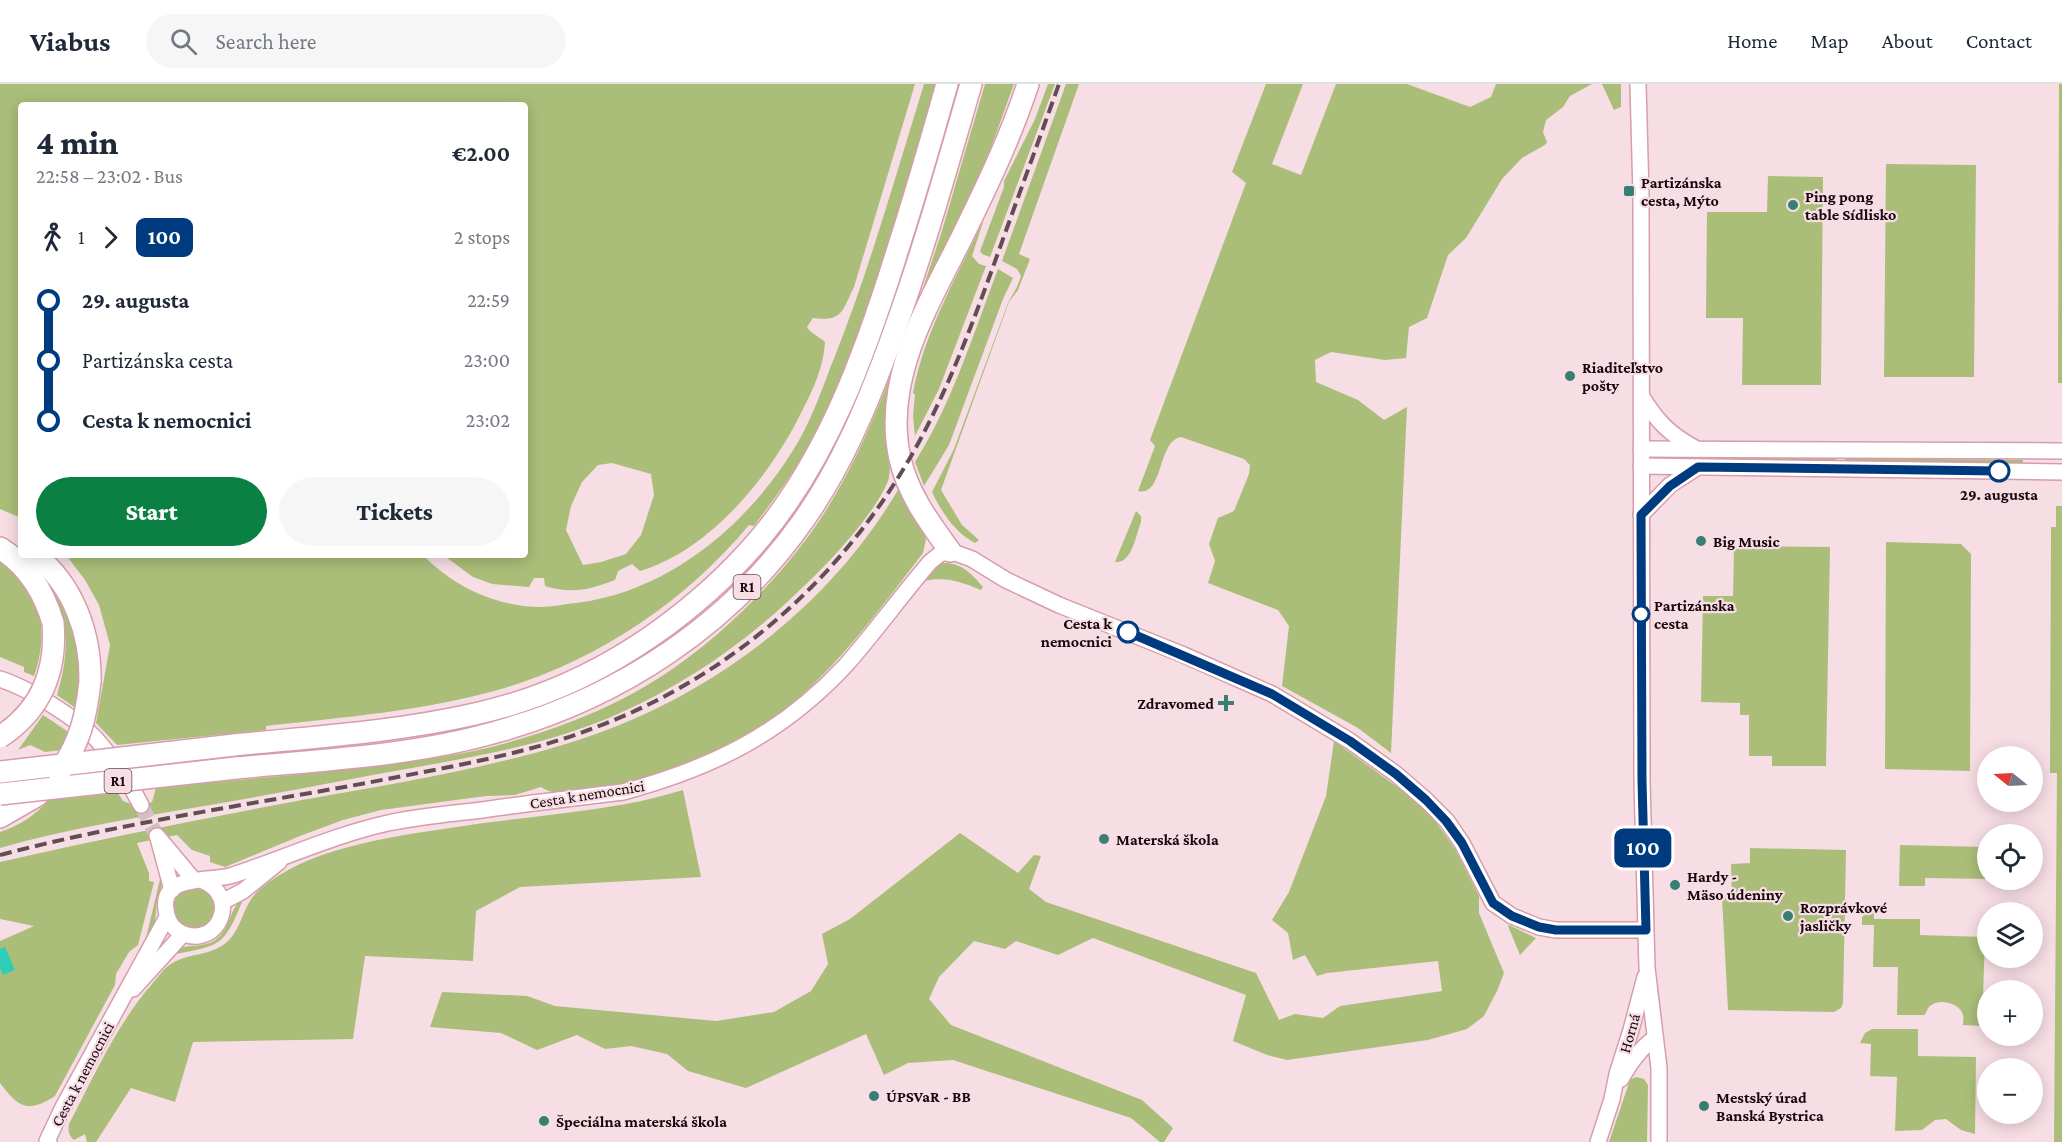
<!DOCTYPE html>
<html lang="en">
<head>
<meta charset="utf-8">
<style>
	body { margin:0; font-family:"Crimson Pro",serif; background:#f6f6f7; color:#1f2937; height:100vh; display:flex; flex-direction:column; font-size:22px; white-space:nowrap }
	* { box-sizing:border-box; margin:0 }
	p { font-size:20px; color:#747a83 }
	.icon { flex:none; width:33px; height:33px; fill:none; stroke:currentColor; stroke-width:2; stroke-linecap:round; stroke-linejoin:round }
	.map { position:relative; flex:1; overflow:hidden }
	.panel { position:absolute; left:18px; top:18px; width:510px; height:456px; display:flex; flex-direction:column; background:#fff; border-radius:6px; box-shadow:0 3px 15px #0003 }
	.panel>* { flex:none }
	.badge { padding:0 12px; border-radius:9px; font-size:21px; line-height:39px }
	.needle { width:39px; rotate:288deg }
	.fabs { position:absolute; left:1977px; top:662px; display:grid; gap:12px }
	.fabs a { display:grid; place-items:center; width:66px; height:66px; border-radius:50%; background:#fff; box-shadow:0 3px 15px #0003; font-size:30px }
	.map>.badge { position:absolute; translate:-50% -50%; box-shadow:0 0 0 3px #fff }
	.legs { display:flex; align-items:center; gap:9px; height:66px; padding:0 18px; font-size:20px }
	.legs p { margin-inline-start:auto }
	.summary { display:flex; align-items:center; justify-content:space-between; height:102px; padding:0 18px }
	h1 { font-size:33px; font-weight:800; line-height:45px }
	.action { display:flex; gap:12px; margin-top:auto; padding:12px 18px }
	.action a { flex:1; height:69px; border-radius:36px; background:#0b8043; color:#fff; font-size:24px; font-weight:800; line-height:69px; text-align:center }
	.action a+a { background:#f6f6f7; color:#1f2937 }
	ul { padding:0 18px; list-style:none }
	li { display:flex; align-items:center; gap:21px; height:60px; font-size:22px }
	li i { display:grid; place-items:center; width:9px; height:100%; margin:0 8px; background:currentColor }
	li i::after { content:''; width:15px; height:15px; margin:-8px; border:4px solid; border-radius:50%; background:#fff }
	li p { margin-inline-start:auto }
	li:first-child i { background:linear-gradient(#0000 50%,currentColor 0) }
	li:last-child i { background:linear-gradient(currentColor 50%,#0000 0) }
	header { display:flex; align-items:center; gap:36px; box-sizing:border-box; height:84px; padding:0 30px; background:#fff; border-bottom:2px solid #e0e1e3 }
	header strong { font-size:28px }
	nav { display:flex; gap:33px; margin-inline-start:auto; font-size:21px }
	.search { width:420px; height:54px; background:#f6f6f7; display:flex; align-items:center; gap:15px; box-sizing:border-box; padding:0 21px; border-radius:33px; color:#747a83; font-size:22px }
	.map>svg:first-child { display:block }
</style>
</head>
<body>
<header>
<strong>Viabus</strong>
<div class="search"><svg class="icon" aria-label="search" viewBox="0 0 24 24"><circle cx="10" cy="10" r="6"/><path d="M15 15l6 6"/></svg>Search here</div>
<nav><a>Home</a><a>Map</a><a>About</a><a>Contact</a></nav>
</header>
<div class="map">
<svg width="2062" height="1058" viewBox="0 0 2062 1058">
	<rect width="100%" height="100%" fill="#f7dee4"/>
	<g fill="#abbe79" fill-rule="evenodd">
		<path d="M0 0H915L854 203C842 227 843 238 813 234L807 243C810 249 820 253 825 258 824 282 813 306 802 327 771 391 711 466 640 487L632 480 618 487 615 496C589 506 572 510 545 502L544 494H534L529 503 492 500 473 493 443 471H525V21H21V434L0 425ZM612 379 651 390 654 411 641 451 626 470 601 478 583 481 566 446 571 422 582 398 598 381Z"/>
		<path d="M924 0H937C901 124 869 259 803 371 789 396 771 419 754 442L749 441C685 518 597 577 501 605 425 627 345 633 266 642V646L117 661 96 639 110 561 99 521 85 496 66 471H423C454 503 495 522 540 523 552 523 564 520 576 519 667 508 745 443 792 368 811 339 822 304 835 272 870 183 896 91 924 0Z"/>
		<polygon points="985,0 1014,0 979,97 913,234 941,150"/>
		<polygon points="1048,0 1055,0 990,173 982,170 980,167 1004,103 1004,97 1035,35"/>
		<path d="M1066 0H1079L1019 170 1030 175 1018 206 1009 218 941 406 962 441 979 456 975 459C955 449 941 427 932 408L954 365 1008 219 1017 203 1021 192 1017 185 1002 177Z"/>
		<path d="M1266 0H1303L1272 80 1301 91 1336 0H1407L1470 23 1491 13 1496 0H1592L1570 12 1563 23 1546 36 1543 48 1547 58 1545 61 1522 74 1502 95 1466 154 1448 171 1427 234 1409 243 1406 274 1385 276 1331 268 1315 276 1316 298 1358 316 1384 336 1407 323 1391 669 1358 644 1282 602 1289 542 1278 526 1208 499 1215 477 1209 460 1218 434 1234 427 1249 390 1250 381 1244 375 1181 353C1157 357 1164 413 1138 407L1155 362 1150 356 1246 99 1232 88Z"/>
		<polygon points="1602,0 1621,0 1621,23 1614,26"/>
		<polygon points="2059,0 2062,0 2062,299 2058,299"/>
		<polygon points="1886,80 1976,81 1974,293 1884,293"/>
		<polygon points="1768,92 1823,93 1821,301 1742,301 1743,234 1706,234 1707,128 1767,128"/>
		<path d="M984 135 972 172 979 180 986 182 939 305 915 352 913 332 915 311 913 309C924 248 958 191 984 135Z"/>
		<path d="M998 185 1013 194 1003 215 949 361 924 402 915 378C952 319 973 251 998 185Z"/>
		<path d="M890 293C888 311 885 329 885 348 886 363 893 382 888 397 875 430 828 480 802 504 749 556 688 599 620 629 554 659 483 671 412 684 349 695 286 708 222 719 147 732 73 743 0 764V748C19 742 35 731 49 716L118 709 123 717 139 723 152 718 156 704C221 697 286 692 351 685 402 679 454 673 503 660 550 647 596 630 639 606 709 567 782 495 825 428 852 385 872 340 890 293Z"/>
		<polygon points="1677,372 1682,372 1836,374 1836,379 1677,377"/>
		<polygon points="1845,374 2023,376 2022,381 1845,378"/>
		<path d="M898 406 923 446 926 455 923 469C880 525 838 583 783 627 737 664 679 687 622 700 609 703 565 710 553 708 549 708 545 705 541 703L515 711 486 712 381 726 343 736 300 752 225 783 210 778V772L192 766 177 751 137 759 149 789V797L154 798 138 861 129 868 116 890 115 901 55 1012C27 1030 18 1023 0 999V857L34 842 0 835V778C100 755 201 735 302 716 391 700 482 686 569 659 703 618 826 528 898 406Z"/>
		<polygon points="2056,422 2062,422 2062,1058 2054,1058 2057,689 2050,689 2051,443 2056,443"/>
		<path d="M1136 427 1141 432V438C1136 451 1132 480 1115 478Z"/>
		<polygon points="1886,458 1961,460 1971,470 1970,687 1885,685"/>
		<polygon points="1734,462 1830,463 1826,682 1772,682 1772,672 1749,672 1749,631 1740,631 1740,619 1701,618 1703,512 1733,512"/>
		<path d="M0 475C7 482 15 487 21 494 45 520 46 560 34 592L24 588V583L0 573Z"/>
		<path d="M942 479C961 478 971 489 983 503L981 506C962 498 945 492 924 497L932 487Z"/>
		<path d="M46 497C78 527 83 584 77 625L57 611C70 567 70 537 46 497Z"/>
		<polygon points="43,631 70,649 62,666 45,668 30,661 18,666"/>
		<polygon points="1334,657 1403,707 1434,735 1455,765 1479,812 1479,829 1504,889 1497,907 1484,932 1467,945 1428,956 1287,976 1267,971 1233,957 1246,911 1093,854 1058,871 1016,857 1005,865 974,857 939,893 929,915 951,941 1142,1016 1173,1044 1164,1058 1160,1058 1131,1034 953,976 908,979 884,991 866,950 746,1004 688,987 667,970 631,962 605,965 577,951 537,966 501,949 430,943 442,908 527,912 555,922 716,937 774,928 811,907 828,880 822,850 850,835 960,749 1018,789 1034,771 1041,772 1029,805 1046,818 1256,889 1279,936 1295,930 1323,934 1340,922 1442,907 1438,877 1327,889 1317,892 1305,871 1293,876 1288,849 1272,836 1289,808 1326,712"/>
		<path d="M683 706 701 793 520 803 476 827 473 877 365 872 353 955 193 958 175 1018 131 1004 96 1058H87L85 1050 74 1056C68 1051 68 1046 69 1040 94 992 117 940 152 900 158 893 164 884 171 880 189 868 212 873 229 856 243 841 243 820 259 806 307 764 389 753 450 744 509 735 568 730 626 720 645 717 664 711 683 706Z"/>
		<polygon points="1900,761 1987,763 1988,795 1989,795 1925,794 1925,802 1899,802"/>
		<polygon points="1750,764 1846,766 1843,919 1841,924 1834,928 1728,926 1722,814 1732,813 1731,780 1750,779"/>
		<path d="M161 791C164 807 158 805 157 818 155 835 157 840 146 854Z"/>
		<circle cx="194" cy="825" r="21"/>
		<path d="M244 813C224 863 222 861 171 871 183 857 200 866 215 856 232 844 228 825 244 813Z"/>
		<path d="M1874 825V835H1920V851L1985 853 1982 942 1963 941C1963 938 1964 934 1963 931 1960 919 1939 914 1930 922 1929 922 1925 930 1925 931H1897L1898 883H1873L1874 841H1862V833L1870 826Z"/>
		<polygon points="1509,841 1536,854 1520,871 1508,842"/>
		<polygon points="1872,945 1918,945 1918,972 1976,973 1975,1050 1961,1046 1946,1035 1935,1036 1922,1046 1895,1047 1897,993 1870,992 1871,960 1860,959 1865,949"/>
		<polygon points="1636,993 1644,995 1648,1001 1647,1058 1609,1058 1630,996"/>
	</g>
	<polygon fill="#30cdb8" points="5,863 15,886 3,891 0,884 0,865"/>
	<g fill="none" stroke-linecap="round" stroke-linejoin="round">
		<polyline stroke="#d6bec4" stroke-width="15" stroke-dasharray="15 8" stroke-linecap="butt" points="141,721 157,752"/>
		<defs>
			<g id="tertiary">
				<polyline points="1638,0 1641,111 1642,697 1647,884 1659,984 1659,1058"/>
				<path d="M1642 313C1657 337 1669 350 1695 364"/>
				<polyline points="1641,365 2062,367"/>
				<polyline points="1641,382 2062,388"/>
				<polyline points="1641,431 1670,401 1698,383"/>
				<path d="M0 595C28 604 77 634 97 656 113 674 130 700 141 721"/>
				<polyline points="157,752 193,795"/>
				<polyline points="158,754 172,806"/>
				<path d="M203 797C240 812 219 863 184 850 176 847 169 840 167 831 156 788 211 799 233 791 285 774 334 751 388 739 416 733 445 730 474 727 523 720 573 714 623 708 712 684 782 650 846 581 875 548 901 512 930 478L940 470 950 467 972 475 1006 496 1059 521 1184 571 1272 610 1350 657 1396 690 1426 716 1447 737 1462 759 1493 819 1512 832 1539 843 1556 846H1645"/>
				<polyline points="222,818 243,807 279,778"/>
				<polyline points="133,905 183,850"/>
				<path d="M1621 995C1630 979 1640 964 1655 954"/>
				<polyline points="49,1058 47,1057 63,1023 167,833"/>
				<polyline points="1598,1058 1612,1015 1617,990 1631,946 1645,893"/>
			</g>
			<g id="motorway">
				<path d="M0 464C27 481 44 508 53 539"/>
				<path d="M950 467C929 438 908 410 900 375 882 294 929 220 963 151 987 102 1011 52 1028 0"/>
				<path d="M35 471C73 500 91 550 90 597"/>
				<path d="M234 661C314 653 396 648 475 630 538 616 600 588 653 551 693 523 729 491 761 453 828 373 865 270 896 171 914 115 931 57 947 0"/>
				<path d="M236 684C321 676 413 672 496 648 619 614 729 542 803 437 842 382 868 319 891 256 922 172 946 86 971 0"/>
				<polyline points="0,733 38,711"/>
			</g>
		</defs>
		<use href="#tertiary" stroke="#d79dac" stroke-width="18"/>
		<use href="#motorway" stroke="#d79dac" stroke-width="24"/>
		<use href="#tertiary" stroke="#fff" stroke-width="15"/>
		<use href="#motorway" stroke="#fff" stroke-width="21"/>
		<path stroke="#624d53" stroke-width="4" stroke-dasharray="12 6" stroke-linecap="butt" d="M0 771C133 736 269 718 403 692 470 679 536 667 599 642 738 589 850 486 920 356 952 296 975 233 998 169 1018 113 1039 56 1059 0"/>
		<defs>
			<g id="motorway-bridge">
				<path d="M0 653C41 626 57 588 53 539"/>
				<polyline points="0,688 234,661"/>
				<path d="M59 689C80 657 86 635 90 597"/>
				<polyline points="0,710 236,684"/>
			</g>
		</defs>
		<use href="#motorway-bridge" stroke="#d79dac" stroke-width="24" stroke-linecap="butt"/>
		<use href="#motorway-bridge" stroke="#fff" stroke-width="21"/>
	</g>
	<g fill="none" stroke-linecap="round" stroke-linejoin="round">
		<defs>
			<polyline id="line-1" points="1128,548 1272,610 1350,657 1396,690 1426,716 1446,737 1462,759 1493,819 1512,832 1539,843 1556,846 1646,846 1642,697 1641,431 1670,402 1698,383 1999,387"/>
		</defs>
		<use href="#line-1" stroke="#fff" stroke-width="14"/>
		<use href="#line-1" stroke="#003b80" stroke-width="9"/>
	</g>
	<g fill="#397e73" stroke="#f7dee4" stroke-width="2">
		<rect x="1623" y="101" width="12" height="12" rx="3"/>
		<circle cx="1793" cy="121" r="6"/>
		<circle cx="1570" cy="292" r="6"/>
		<circle cx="1701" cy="457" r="6"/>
		<path d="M1223 610h6v6h6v6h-6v6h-6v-6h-6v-6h6z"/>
		<circle cx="1104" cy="755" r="6"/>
		<circle cx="1675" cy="801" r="6"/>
		<circle cx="1788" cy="832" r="6"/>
		<circle cx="874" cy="1012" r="6"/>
		<circle cx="1704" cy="1022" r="6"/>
		<circle cx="544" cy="1037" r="6"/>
	</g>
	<g fill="#fff" stroke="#003b80" stroke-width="3">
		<circle cx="1999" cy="387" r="10"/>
		<circle cx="1641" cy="530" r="8"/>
		<circle cx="1128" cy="548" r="10"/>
	</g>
	<g text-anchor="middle" stroke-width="4.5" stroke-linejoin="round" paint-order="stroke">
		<g fill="#f7dee4" stroke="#5c474d" stroke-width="1.5">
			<rect x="733.5" y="491" width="27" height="24" rx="4.5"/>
			<rect x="104.5" y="685" width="27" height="24" rx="4.5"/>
		</g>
		<g font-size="15" font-weight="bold" fill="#19060c">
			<text x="747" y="508">R1</text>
			<text x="118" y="702">R1</text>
		</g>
		<g font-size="16" font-weight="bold" fill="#19060c" stroke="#f7dee4" text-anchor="start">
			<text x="1641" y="104">Partizánska<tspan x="1641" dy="18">cesta, Mýto</tspan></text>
			<text x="1805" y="118">Ping pong<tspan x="1805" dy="18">table Sídlisko</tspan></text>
			<text x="1582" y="289">Riaditeľstvo<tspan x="1582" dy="18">pošty</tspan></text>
			<text x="1713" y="463">Big Music</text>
			<text x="1214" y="625" text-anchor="end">Zdravomed</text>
			<text x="1116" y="761">Materská škola</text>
			<text x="1687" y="798">Hardy -<tspan x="1687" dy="18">Mäso údeniny</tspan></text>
			<text x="1800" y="829">Rozprávkové<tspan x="1800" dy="18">jasličky</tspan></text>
			<text x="886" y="1018">ÚPSVaR - BB</text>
			<text x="1716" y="1019">Mestský úrad<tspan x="1716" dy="18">Banská Bystrica</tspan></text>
			<text x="556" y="1043">Špeciálna materská škola</text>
		</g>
		<g font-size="16" font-weight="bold" fill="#19060c" stroke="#f7dee4">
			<text x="1999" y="416">29. augusta</text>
			<text x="1654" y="527" text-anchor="start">Partizánska<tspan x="1654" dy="18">cesta</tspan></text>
			<text x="1112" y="545" text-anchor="end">Cesta k<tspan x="1112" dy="18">nemocnici</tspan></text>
		</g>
		<g font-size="16" fill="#19060c" stroke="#f7dee4">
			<text transform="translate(587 710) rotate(-9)" y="6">Cesta k nemocnici</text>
			<text transform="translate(1629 949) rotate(-74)" y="6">Horná</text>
			<text transform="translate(82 990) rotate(-62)" y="6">Cesta k nemocnici</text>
		</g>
	</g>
</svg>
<div class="fabs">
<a><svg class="needle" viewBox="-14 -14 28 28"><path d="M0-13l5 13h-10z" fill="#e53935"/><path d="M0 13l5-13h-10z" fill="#747a83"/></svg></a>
<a><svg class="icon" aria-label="locate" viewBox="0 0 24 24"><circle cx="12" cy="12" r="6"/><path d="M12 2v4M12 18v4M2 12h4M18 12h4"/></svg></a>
<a><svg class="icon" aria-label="layers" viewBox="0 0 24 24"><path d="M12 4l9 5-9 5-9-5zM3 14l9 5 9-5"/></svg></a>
<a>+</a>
<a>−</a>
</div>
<b class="badge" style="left:1643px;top:764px;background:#003b80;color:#fff">100</b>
<section class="panel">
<div class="summary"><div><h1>4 min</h1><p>22:58 – 23:02 · Bus</p></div><b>€2.00</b></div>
<div class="legs"><svg class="icon" aria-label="walk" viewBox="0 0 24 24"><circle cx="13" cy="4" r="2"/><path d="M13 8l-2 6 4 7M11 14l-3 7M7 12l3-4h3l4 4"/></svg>1<svg class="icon" aria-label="forward" viewBox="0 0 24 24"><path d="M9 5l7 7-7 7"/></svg><b class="badge" style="background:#003b80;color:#fff">100</b><p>2 stops</p></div>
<ul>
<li><i style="color:#003b80"></i><b>29. augusta</b><p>22:59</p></li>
<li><i style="color:#003b80"></i><span>Partizánska cesta</span><p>23:00</p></li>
<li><i style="color:#003b80"></i><b>Cesta k nemocnici</b><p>23:02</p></li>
</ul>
<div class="action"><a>Start</a><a>Tickets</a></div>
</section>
</div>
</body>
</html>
